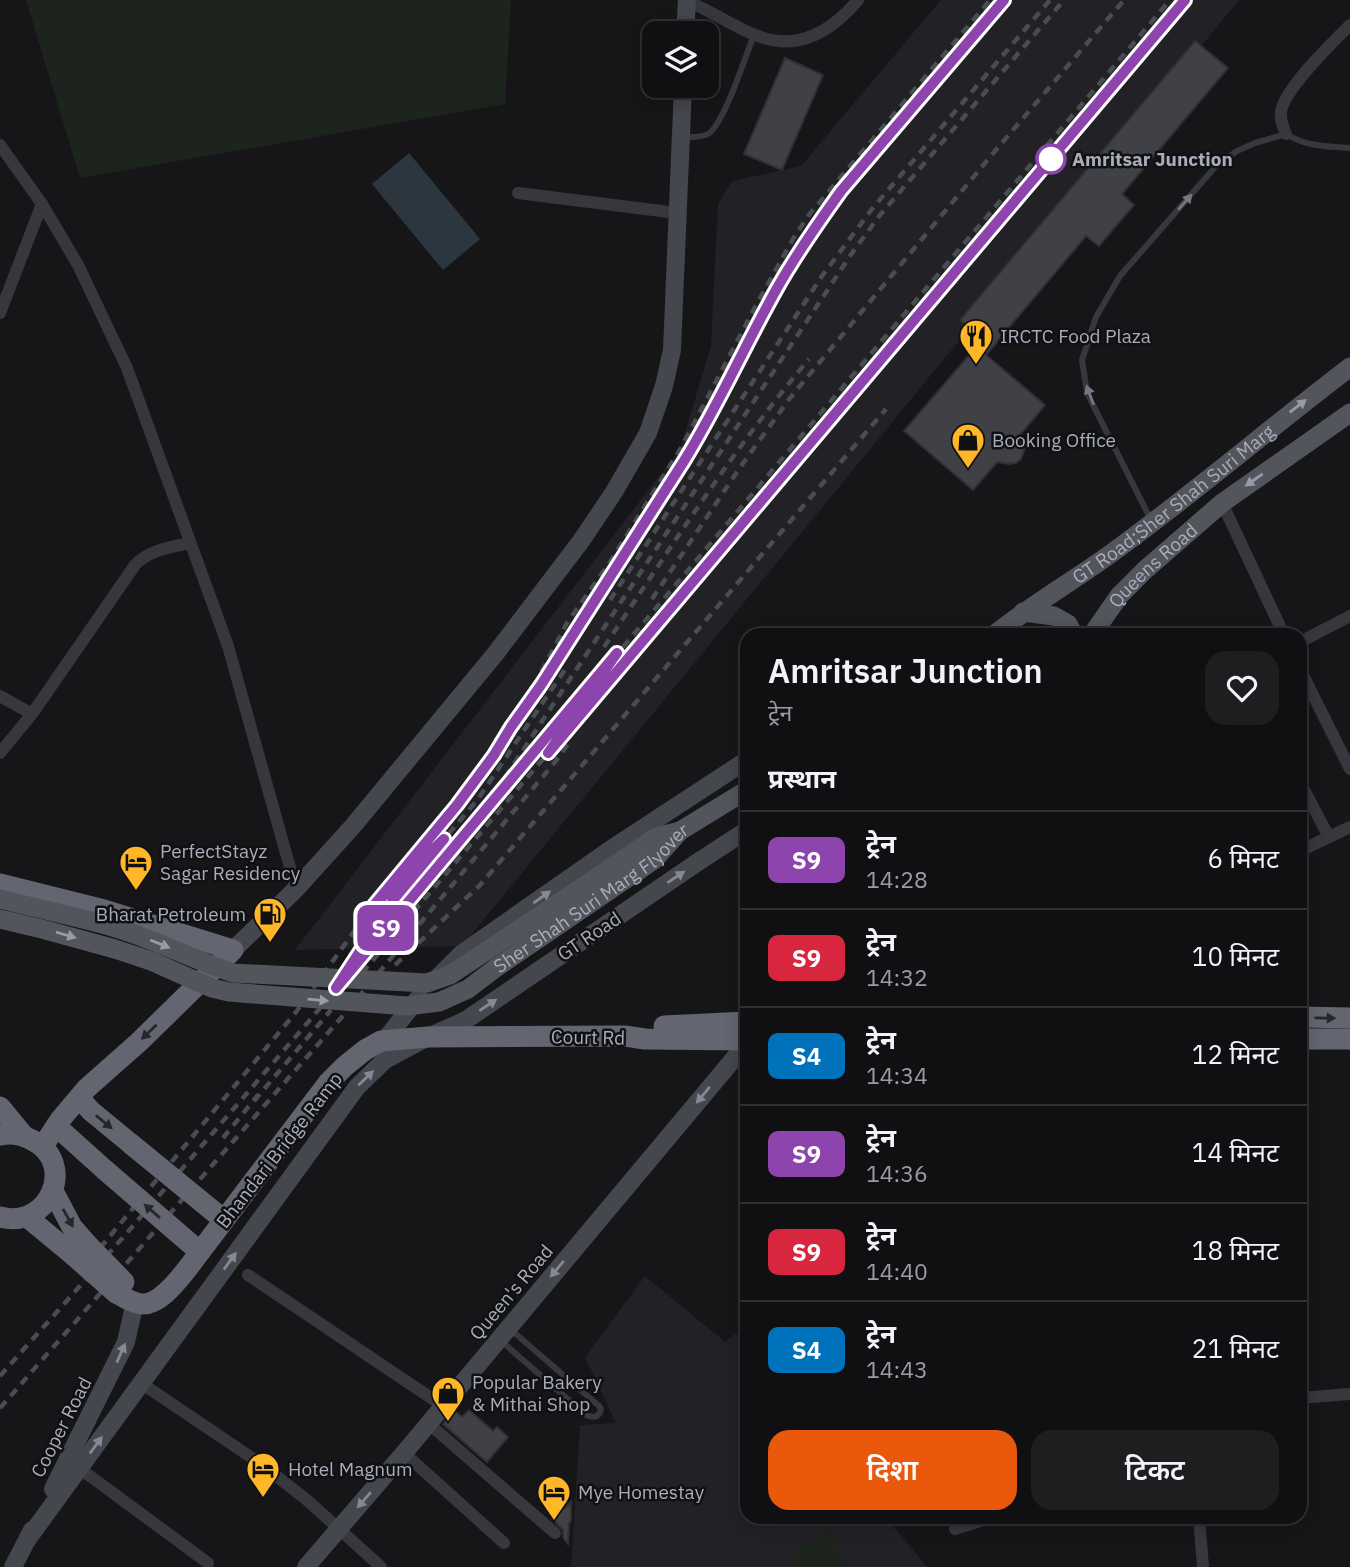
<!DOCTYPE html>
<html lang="hi">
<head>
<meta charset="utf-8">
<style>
	body { margin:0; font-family:"IBM Plex Sans","Noto Sans Devanagari",sans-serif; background:#1e1e21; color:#f1f3f6; height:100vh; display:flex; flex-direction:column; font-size:26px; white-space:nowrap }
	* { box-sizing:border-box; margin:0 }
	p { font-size:23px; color:#9c9da0 }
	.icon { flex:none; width:38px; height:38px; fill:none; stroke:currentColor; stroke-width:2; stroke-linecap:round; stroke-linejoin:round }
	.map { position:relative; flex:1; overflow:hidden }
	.sheet { position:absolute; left:740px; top:628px; width:567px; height:896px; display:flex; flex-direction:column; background:#101013; border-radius:21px; box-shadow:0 4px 18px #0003,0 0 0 2px #303033 }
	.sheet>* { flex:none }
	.badge { padding:0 14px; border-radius:10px; font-size:24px; line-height:46px }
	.fabs { position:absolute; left:642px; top:21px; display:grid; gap:14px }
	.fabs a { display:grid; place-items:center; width:77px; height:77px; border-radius:14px; background:#101013; box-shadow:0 4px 18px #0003,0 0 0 2px #303033; font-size:35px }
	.map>.badge { position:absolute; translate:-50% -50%; box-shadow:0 0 0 4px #fff }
	h2 { padding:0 28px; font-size:26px; line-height:63px }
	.round { display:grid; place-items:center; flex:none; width:74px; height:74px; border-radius:21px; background:#1e1e21 }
	.head { display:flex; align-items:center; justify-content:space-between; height:119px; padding:0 28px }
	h1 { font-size:33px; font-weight:600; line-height:52px }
	.cta { display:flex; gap:14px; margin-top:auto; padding:14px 28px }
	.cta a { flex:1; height:80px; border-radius:21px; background:#ea580c; color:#fff; font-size:28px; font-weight:600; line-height:80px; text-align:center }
	.cta a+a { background:#1e1e21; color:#f1f3f6 }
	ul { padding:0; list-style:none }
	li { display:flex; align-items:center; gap:21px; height:98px; padding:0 28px; border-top:2px solid #303033 }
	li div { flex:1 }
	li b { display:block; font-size:26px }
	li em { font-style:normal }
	li .badge { min-width:77px; font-weight:700; text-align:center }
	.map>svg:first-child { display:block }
</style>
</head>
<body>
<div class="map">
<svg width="1350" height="1567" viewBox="0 0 1350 1567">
	<rect width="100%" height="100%" fill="#161619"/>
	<g fill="#222226">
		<polygon points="941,0 1239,0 462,946 295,950 680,449 711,346 718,204 732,181 801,166"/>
		<polygon points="645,1276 725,1342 736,1333 747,1347 747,1517 886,1517 927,1567 571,1567 580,1425 616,1423 585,1357"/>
	</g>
	<g fill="#1c241d">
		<polygon points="26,0 511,0 505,104 80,178"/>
		<polygon points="830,1531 847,1567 799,1567 791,1550"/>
	</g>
	<polygon fill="#2b363e" points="409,153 480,239 443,270 372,184"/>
	<g fill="#404146" stroke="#303035" stroke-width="2">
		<polygon points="1195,41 1228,68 1122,194 1134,205 1099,246 1086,236 986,355 1045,405 1019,436 1024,442 1025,448 1021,459 1016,463 1009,464 997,462 973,490 904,431 983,339 960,320"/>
		<polygon points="785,58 823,75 782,170 744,154"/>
		<polygon points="454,1410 462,1417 469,1410 493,1431 497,1427 508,1437 487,1462 443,1424"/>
		<polygon points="571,1502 571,1521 569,1523 568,1544 563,1537 563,1530 552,1519"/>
	</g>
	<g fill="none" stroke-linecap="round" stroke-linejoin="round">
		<g stroke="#37383e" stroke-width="6">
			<path d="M682 137C690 137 701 138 708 134 724 125 746 54 754 35"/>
			<path d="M1151 520 1087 393 1082 360 1096 317 1120 276 1216 166 1237 151 1255 143 1286 134C1307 147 1325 146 1350 148"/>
			<path d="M500 1340 586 1415C593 1418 599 1418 601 1409L599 1406 510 1329"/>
		</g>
		<g stroke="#37383e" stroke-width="12">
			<path d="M684 0C708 9 729 24 753 34 795 53 830 33 858 0"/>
			<path d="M1286 134C1283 127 1280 120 1281 112 1284 89 1333 42 1350 25"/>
			<polyline points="0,145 42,204 78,265 127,368 228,646 296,889"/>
			<polyline points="518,193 677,213"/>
			<polyline points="0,313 42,204"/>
			<polyline points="1222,503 1284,635"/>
			<polyline points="1300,642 1350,616"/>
			<polyline points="1300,669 1350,769"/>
			<polyline points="0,696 32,714"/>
			<path d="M0 753 32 714 135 565C149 550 171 547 190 543"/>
			<polyline points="1300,782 1329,837"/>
			<polyline points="1300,851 1350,827"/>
			<polyline points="248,1275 443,1406"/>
			<polyline points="141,1383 261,1464 307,1500 381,1567"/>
			<polyline points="1300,1398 1350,1394"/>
			<polyline points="429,1424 555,1533"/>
			<polyline points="404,1453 504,1543"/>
			<polyline points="79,1468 208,1563"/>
			<polyline points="1199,1517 1203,1567"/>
			<polyline points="955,1529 993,1517"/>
		</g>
		<g stroke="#45474e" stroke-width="18">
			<polyline points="685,33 687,0"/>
			<polyline points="233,950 296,889 353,826 496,653 581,541 614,492 648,433 664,386 672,350 683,86"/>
			<polyline points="438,977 461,954 611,849 747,760"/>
			<polyline points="384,1041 419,997"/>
			<polyline points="53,1489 126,1342 135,1302"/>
			<polyline points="27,1540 357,1087 385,1060 428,1037 466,1020 698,862 747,830"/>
			<polyline points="13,1567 32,1530"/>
			<polyline points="306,1567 404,1453 747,1043"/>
		</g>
		<g stroke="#53555d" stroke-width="19">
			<polyline points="1023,612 1054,616 1068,624 1074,635"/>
			<path id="s1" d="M994 635C1035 602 1082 576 1124 544 1201 487 1274 425 1350 367"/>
			<path id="s2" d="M1092 635 1119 596 1145 570 1222 503 1350 413"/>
			<polyline points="532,921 656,837 680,831"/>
			<path id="s3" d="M497 967 654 860 680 831 747 790"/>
		</g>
		<g stroke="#636670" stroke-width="21">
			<polyline points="0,884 104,910 233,950 139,1042 87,1088 60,1120 43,1146"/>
			<polyline points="1300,1017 1350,1018"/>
			<polyline points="664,1026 747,1022"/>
			<polyline points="1300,1039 1350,1039"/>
			<polyline points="79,1098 91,1111 131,1144"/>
			<polyline points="0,1107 23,1135"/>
			<polyline points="56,1126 105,1170"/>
			<path d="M0 1135C13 1133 20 1134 32 1140 78 1163 49 1230 0 1217"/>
			<polyline points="53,1191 72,1227 86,1243"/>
			<polyline points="27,1217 73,1255"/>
			<path d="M116 1293C124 1297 134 1304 143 1304 159 1304 175 1284 184 1273L328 1083 345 1066 365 1050 381 1041 428 1037 625 1036 645 1039 747 1040"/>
		</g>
		<g stroke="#4a4c53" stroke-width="4.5" stroke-dasharray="9 7" stroke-linecap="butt">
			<polyline points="863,165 1004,0"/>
			<path d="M688 455C720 403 745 347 774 293 794 257 817 222 843 189"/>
			<polyline points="652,599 741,466 790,398 995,151 1124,0"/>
			<polyline points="610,600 822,276 872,209 1050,0"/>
			<path d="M604 647C670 549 733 449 809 359"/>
			<polyline points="555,665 605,585"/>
			<polyline points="530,757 1170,0"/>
			<polyline points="374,905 457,805 494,756 516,720 567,623 610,562 681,448 754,309 793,239 808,216 990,0"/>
			<polyline points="370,935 394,899 478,799 566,668"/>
			<polyline points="395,965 480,885 886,409"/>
			<polyline points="362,973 1185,0"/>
			<polyline points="254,1101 331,1010"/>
			<polyline points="223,1138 258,1095"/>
			<polyline points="100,1248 296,1012 358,926 380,899"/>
			<polyline points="0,1376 126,1234 315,1014 480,815 852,253 880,215 1064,0"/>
			<polyline points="0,1408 341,1018 555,762 571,740"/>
		</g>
		<g stroke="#53555d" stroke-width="19">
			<path d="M0 899C39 909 78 917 116 928 156 940 194 960 233 973L427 983 450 975 532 921"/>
			<polyline points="0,919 42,929 115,949 151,961 212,988 229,992 407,1006 439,1002 468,989 497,967"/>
		</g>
		<g stroke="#636670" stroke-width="21">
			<polyline points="131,1144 224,1220"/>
			<polyline points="105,1170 200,1252"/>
			<polyline points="86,1243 124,1282"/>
			<polyline points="73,1255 116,1293"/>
		</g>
	</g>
	<defs><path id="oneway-solid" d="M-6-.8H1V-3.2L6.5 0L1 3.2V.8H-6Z" transform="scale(1.75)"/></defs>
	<g fill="#757882">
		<use href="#oneway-solid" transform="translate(1185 202) rotate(-49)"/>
		<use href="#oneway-solid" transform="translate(1090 395) rotate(-110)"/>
	</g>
	<g fill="#979ba7">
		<use href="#oneway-solid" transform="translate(1298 406) rotate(-38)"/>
		<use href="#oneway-solid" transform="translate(1254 480) rotate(145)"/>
		<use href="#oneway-solid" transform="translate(66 935) rotate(16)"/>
		<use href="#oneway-solid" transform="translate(160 944) rotate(22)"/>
		<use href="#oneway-solid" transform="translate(318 1000) rotate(5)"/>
	</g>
	<g fill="#858994">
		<use href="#oneway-solid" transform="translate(676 877) rotate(-34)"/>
		<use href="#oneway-solid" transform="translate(542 897) rotate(-35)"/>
		<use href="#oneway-solid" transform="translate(488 1005) rotate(-34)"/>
		<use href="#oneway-solid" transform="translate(366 1078) rotate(-44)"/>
		<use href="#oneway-solid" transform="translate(703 1095) rotate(130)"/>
		<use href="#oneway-solid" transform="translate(230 1261) rotate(-54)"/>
		<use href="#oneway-solid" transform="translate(557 1269) rotate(130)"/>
		<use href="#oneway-solid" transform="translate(121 1353) rotate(-66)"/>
		<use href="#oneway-solid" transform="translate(96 1445) rotate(-54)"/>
		<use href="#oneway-solid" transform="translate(364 1500) rotate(131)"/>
	</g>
	<g fill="#26262b">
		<use href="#oneway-solid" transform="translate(1325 1018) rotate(1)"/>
		<use href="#oneway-solid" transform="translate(149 1032) rotate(136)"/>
		<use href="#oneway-solid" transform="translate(104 1122) rotate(39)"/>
		<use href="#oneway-solid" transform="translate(152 1211) rotate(-139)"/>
		<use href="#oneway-solid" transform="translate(68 1218) rotate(61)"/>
	</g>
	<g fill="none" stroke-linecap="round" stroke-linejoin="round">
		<defs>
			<path id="line" d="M1004 0 841 191C818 223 795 256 776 290 744 347 718 406 684 461L541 685 511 727 494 755 457 805 374 905 444 839 394 899 336 988 617 653 548 753 1185 0"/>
		</defs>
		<use href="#line" stroke="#fff" stroke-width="16"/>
		<use href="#line" stroke="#8e44ad" stroke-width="10"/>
	</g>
	<defs>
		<symbol id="restaurant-pin" viewBox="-11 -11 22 30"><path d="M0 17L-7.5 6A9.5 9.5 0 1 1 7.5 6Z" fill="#ffb728" stroke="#111114"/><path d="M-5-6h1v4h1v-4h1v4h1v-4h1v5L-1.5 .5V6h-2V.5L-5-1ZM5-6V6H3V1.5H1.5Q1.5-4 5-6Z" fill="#111"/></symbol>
		<symbol id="shop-pin" viewBox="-11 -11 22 30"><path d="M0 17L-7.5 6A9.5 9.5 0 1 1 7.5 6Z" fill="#ffb728" stroke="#111114"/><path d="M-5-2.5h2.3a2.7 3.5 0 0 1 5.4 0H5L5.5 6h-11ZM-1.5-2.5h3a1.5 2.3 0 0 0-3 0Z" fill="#111"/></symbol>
		<symbol id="hotel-pin" viewBox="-11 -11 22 30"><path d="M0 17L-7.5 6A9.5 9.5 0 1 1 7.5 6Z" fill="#ffb728" stroke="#111114"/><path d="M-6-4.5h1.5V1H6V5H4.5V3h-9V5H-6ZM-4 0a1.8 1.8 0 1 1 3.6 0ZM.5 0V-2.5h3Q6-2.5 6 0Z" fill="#111"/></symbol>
		<symbol id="fuel-pin" viewBox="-11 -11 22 30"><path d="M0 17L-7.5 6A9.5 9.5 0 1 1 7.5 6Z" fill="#ffb728" stroke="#111114"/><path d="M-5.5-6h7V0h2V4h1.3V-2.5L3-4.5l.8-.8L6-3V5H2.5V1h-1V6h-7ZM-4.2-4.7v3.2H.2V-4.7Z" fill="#111"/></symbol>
	</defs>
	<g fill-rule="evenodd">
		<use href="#restaurant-pin" x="957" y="317" width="38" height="52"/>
		<use href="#shop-pin" x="949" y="421" width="38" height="52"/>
		<use href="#hotel-pin" x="117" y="843" width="38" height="52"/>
		<use href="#fuel-pin" x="251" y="895" width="38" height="52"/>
		<use href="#shop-pin" x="429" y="1374" width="38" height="52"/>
		<use href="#hotel-pin" x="244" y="1450" width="38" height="52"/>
		<use href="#hotel-pin" x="535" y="1473" width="38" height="52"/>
	</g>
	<circle fill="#fff" stroke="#8e44ad" stroke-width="3.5" cx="1051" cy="159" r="14"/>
	<g text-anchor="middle" stroke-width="5" stroke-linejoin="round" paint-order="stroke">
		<g font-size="19" font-weight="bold" fill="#a8adba" stroke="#111114" text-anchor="start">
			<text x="1072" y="166">Amritsar Junction</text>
		</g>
		<g font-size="19" fill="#a8adba" stroke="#111114" text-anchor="start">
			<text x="1000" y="343">IRCTC Food Plaza</text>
			<text x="992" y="447">Booking Office</text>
			<text x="160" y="858">PerfectStayz<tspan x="160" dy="22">Sagar Residency</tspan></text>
			<text x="246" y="921" text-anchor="end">Bharat Petroleum</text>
			<text x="472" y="1389">Popular Bakery<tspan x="472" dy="22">&amp; Mithai Shop</tspan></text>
			<text x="288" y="1476">Hotel Magnum</text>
			<text x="578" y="1499">Mye Homestay</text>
		</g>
		<g font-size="19" fill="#a8adba" stroke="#111114">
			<text dy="7" stroke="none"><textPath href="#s1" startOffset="222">GT Road;Sher Shah Suri Marg</textPath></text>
			<text dy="7" stroke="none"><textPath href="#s2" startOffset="93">Queens Road</textPath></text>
			<text dy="7" stroke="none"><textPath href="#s3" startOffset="117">Sher Shah Suri Marg Flyover</textPath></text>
			<text transform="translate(589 936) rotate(-34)" y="7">GT Road</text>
			<text transform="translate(588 1037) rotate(1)" y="7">Court Rd</text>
			<text transform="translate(279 1150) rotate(-52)" y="7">Bhandari Bridge Ramp</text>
			<text transform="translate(511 1292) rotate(-50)" y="7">Queen's Road</text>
			<text transform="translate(61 1427) rotate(-63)" y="7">Cooper Road</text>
		</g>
	</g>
</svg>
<div class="fabs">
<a><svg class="icon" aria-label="layers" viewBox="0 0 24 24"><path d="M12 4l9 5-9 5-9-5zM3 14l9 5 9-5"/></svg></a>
</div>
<b class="badge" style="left:386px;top:928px;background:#8e44ad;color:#fff">S9</b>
<section class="sheet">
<div class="head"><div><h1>Amritsar Junction</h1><p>ट्रेन</p></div><a class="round"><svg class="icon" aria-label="heart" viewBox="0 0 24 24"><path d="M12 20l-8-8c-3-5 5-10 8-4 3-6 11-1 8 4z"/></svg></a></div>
<h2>प्रस्थान</h2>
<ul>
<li><span class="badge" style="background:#8e44ad;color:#fff">S9</span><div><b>ट्रेन</b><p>14:28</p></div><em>6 मिनट</em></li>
<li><span class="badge" style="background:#d7263d;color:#fff">S9</span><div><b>ट्रेन</b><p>14:32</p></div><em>10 मिनट</em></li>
<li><span class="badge" style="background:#0072bc;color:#fff">S4</span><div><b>ट्रेन</b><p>14:34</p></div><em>12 मिनट</em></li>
<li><span class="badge" style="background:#8e44ad;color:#fff">S9</span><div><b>ट्रेन</b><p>14:36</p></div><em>14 मिनट</em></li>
<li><span class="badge" style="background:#d7263d;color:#fff">S9</span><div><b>ट्रेन</b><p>14:40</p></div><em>18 मिनट</em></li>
<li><span class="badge" style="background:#0072bc;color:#fff">S4</span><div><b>ट्रेन</b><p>14:43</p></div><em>21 मिनट</em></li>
</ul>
<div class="cta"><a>दिशा</a><a>टिकट</a></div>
</section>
</div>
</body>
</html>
